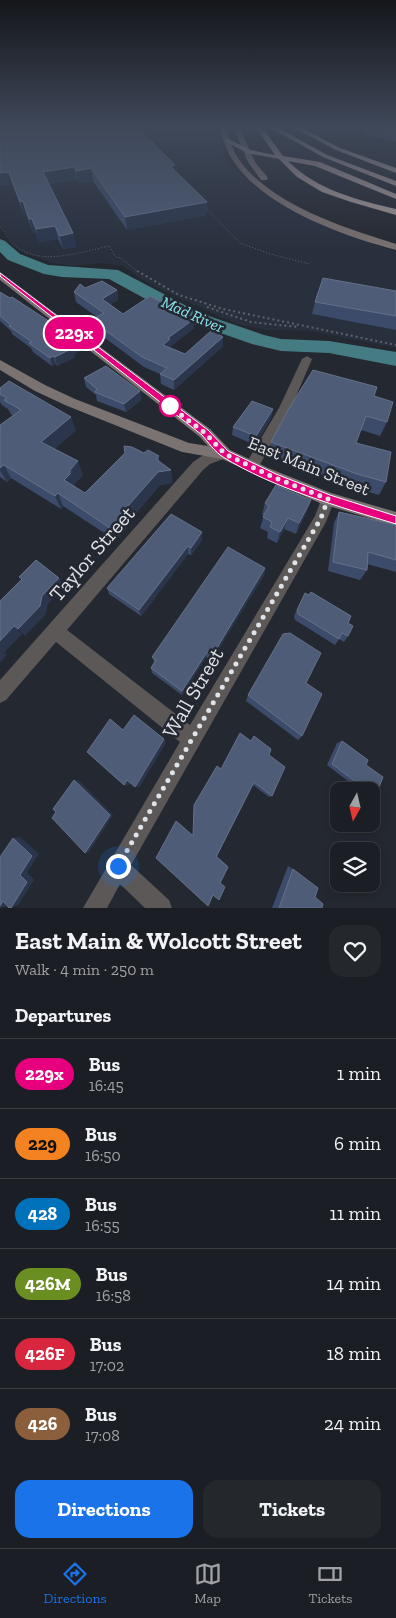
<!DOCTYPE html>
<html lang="en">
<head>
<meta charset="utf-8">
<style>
	body { margin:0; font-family:"Zilla Slab",serif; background:#24272c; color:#f1f3f6; height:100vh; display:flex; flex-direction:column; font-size:19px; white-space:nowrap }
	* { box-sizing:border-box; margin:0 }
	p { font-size:16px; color:#a0a2a6 }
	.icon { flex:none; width:28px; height:28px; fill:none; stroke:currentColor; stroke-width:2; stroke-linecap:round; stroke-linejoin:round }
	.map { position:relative; height:908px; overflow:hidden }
	.panel { display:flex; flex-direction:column; background:#1b1e24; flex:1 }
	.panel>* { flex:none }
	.badge { padding:0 10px; border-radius:16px; font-size:18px; line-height:32px }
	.needle { width:32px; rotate:188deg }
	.controls { position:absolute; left:330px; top:782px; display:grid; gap:10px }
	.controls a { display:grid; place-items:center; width:50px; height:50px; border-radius:10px; background:#1b1e24; box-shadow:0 2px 8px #0003,0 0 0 1px #393c41; font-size:25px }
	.you { position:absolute; width:25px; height:25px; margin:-12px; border:4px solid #fff; border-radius:50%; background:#1a73e8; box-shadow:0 0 0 8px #1a73e833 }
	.map>.badge { position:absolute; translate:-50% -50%; box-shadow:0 0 0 2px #fff }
	h2 { padding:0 15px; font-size:19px; line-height:45px }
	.round { display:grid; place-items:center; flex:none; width:52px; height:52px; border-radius:15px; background:#24272c }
	.summary { display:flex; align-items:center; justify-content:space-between; height:85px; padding:0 15px }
	h1 { font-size:24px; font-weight:700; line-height:38px }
	.action { display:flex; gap:10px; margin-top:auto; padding:10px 15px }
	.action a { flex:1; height:58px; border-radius:15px; background:#1a73e8; color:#fff; font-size:20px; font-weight:700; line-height:58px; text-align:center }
	.action a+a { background:#24272c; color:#f1f3f6 }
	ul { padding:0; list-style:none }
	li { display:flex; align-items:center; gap:15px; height:70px; padding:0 15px; border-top:1px solid #393c41 }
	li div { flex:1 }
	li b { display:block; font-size:19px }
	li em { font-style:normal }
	li .badge { min-width:55px; font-weight:700; text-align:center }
	.menu { display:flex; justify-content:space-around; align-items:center; height:70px; border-top:1px solid #393c41; background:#1b1e24; font-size:14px; color:#a0a2a6 }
	.menu a { display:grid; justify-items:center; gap:2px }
	.menu .on { color:#1a73e8 }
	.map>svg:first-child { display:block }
</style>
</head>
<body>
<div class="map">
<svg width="396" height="908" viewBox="0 0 396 908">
	<rect width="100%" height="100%" fill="#242830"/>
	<polygon fill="#282f3d" points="0,126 218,126 225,159 229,166 261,191 288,208 319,223 396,252 396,348 309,331 268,330 240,325 183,300 143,280 123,266 102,263 72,266 52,263 25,253 16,247 0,225"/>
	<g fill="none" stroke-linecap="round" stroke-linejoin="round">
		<polygon fill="#457c83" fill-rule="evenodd" points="0,239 5,241 20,254 48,265 118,270 200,313 264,335 281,339 329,341 396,352 396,366 329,353 281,351 252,344 186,321 109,279 62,277 44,274 8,260 0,252"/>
		<g stroke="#5f636a" stroke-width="1" stroke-dasharray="1 2" stroke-linecap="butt">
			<polyline points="205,207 240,243 270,254 310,264"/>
			<path d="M0 226C5 232 8 240 14 245 39 267 81 252 109 246L116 257 121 258 138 272"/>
		</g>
		<g stroke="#5f636a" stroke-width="2" stroke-dasharray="2 3" stroke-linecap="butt">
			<polyline points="137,271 179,295 223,309 396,345"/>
			<polyline points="207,307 251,322 298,327"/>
		</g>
		<g fill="#5d5858" fill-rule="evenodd">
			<polygon points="307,356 312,359 291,408 257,470 247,470 246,466 247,462 279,408 302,359"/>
			<polygon points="225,449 229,451 231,454 229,457 210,464 203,470 67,630 190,725 315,516 323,495 328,493 333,495 335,499 326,522 131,865 169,900 172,908 145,908 120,884 107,908 83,908 180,742 56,642 6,700 0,703 0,680 193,462 202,456"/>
		</g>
		<g fill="#7b7272" fill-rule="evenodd">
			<path d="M219 126H225C229 137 232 149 238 158 270 205 345 228 396 244V250C343 236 265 208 234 162 226 151 223 138 219 126Z"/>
			<polygon points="233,126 239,126 255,162 268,178 267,180 261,180 248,162"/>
			<polygon points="0,272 210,429 230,450 268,468 331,493 396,512 396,526 322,504 222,459 182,452 65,405 35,391 0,370 0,360 45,385 75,399 189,443 208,446 200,437 0,280"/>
		</g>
		<g fill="#a79a99" fill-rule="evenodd">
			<path d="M255 126H261L283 156 320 162 396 194V199L315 166 288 161C317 190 357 200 396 209V215L351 202 322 192 297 177 279 159 247 153 223 140 228 139 251 150 275 155Z"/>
			<polygon points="267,126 275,126 327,155 396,181 396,186 323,157"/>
			<polygon points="290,126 298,126 340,148 396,168 396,173 336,150"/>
		</g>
	</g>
	<g fill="#3c4b6a">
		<polygon points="0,126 175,165 175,171 207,202 206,215 127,230 93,181 79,183 77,179 49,184 73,233 76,247 63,249 58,239 39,242 36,232 33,233 26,214 24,215 12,184 0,186"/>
		<polygon points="365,126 396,126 396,141 364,134"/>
		<polygon points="85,288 117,290 118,300 110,304 123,314 194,328 171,346 171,348 185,354 223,337 223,346 174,390 161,384 160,374 144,367 93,329 91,320 97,317 76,302 74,292"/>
		<polygon points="396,291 396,330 312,314 315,302"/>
		<polygon points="0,292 78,352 74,354 75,357 57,366 56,364 52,366 33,352 31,348 12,334 11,331 0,321"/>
		<polygon points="84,378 140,391 141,400 126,412 97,401 96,395 86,387"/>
		<polygon points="0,388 76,430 54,449 83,475 74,484 75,487 85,493 144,453 159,456 159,462 171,470 172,483 160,485 125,526 126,529 115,540 63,506 61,509 11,478 7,482 0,477 0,425 13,416 11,414 8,409 2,405 0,402"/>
		<polygon points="374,396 387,422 380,436 361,430 356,443 386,482 379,495 351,487 269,455 271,442"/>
		<polygon points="273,409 271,418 255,445 232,435 233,427"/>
		<polygon points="311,500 307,511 296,534 284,529 277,543 267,538 268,532 260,528 264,515 262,515 265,503"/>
		<polygon points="339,512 396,525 396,572 367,564 367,570 360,580 328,571 334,523"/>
		<polygon points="171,514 202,540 191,555 188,554 141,616 109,594 107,588"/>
		<polygon points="265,568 264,575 211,661 206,657 182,695 152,673 151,668 154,662 152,657"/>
		<polygon points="305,593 348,623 348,636 344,642 339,639 335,645 295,620 294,616"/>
		<polygon points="306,683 302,736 298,740 246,701 248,695"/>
		<polygon points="254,736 269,755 272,796 269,797 253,785 217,856 227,865 228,867 221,882 223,884 225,887 177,821 193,835 221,769 251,741"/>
		<polygon points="342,741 366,765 378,790 372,791 368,788 367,790 361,791 327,765 337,743"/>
		<polygon points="288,866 293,869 315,897 322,908 272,908"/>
	</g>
	<g fill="#2b364d">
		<polygon points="175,165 175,177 170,166"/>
		<polygon points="74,167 77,179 46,184 43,172"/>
		<polygon points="91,168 93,181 79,183 76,171"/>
		<polygon points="9,172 12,184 0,186 0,173"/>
		<polygon points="23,201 26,214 24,215 20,202"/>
		<polygon points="207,202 206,215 127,230 125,217"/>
		<polygon points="29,219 32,219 36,232 33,233"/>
		<polygon points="55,226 58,239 39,242 36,229"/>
		<polygon points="73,233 76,247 63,249 60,236"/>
		<polygon points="117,290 118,300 103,308 102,299"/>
		<polygon points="194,319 194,328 171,346 171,348 163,345 168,338"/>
		<polygon points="223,337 223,346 174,390 174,380"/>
		<polygon points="76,344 78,352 74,354 75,357 57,366 55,357"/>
		<polygon points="53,356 56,364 52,366 50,358"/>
		<polygon points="140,391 141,400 126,412 124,404"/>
		<polygon points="273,409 271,418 255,445 256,436"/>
		<polygon points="71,417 76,430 47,456 41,442"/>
		<polygon points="78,461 83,475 74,484 75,487 64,480 70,470"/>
		<polygon points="4,465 11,478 7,482 0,470 0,468"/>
		<polygon points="171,470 172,483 160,485 125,526 126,529 115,540 111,529 120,515 158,472"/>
		<polygon points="58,493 63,506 61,509 55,496"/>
		<polygon points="311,500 307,511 296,534 299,523"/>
		<polygon points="288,518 284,529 277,543 280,532"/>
		<polygon points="202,532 202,540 191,555 191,548"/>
		<polygon points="188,546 188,554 141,616 139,610"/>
		<polygon points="265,568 264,575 211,661 212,656"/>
		<polygon points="59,578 64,586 48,604 46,614 25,636 18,629 42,596"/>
		<polygon points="14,626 22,634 4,653 0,650 0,641"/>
		<polygon points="0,650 7,655 0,663"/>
		<polygon points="207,652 206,657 182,695 182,691"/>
		<polygon points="164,739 166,743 139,788 135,787"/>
		<polygon points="74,780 79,781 113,815 89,852 85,853"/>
		<polygon points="127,780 131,781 128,786 124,785"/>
		<polygon points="176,821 177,821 193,835 193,836"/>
		<polygon points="20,837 39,854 27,872 34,880 18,905 11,908 20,875 13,838"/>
		<polygon points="11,898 5,907 0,908 0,906 3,901"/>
	</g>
	<g fill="#4e5c77" stroke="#657189">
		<polygon points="0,126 136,126 175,165 170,166 207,202 125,217 91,168 76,171 74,167 43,172 73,233 60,236 55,226 36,229 32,219 29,219 23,201 20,202 9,172 0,173 0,149 1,148 0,146"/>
		<polygon points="365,126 396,126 396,135 365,128"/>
		<polygon points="323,278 396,291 396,316 315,302"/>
		<polygon points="102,281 117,290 102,299 123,314 150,296 194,319 168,338 170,339 163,345 185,354 212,330 223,337 174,380 160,374 167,368 142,357 91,320 104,313 74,292 80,284 85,288"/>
		<polygon points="0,292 10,298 12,297 61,329 76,344 71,346 73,348 55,357 53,356 50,358 29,343 32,342 9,326 11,325 0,316"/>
		<polygon points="106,366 140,391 124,404 95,392 97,389 84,378"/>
		<polygon points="313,370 377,387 374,396 393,402 387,422 366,416 356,443 391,452 386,482 357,474 271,442 288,410"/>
		<polygon points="9,381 71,417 41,442 78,461 70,470 70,474 64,480 85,493 125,453 124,446 132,447 144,453 148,450 159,456 156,459 171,470 158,472 120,515 123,517 111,529 58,493 55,496 4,465 0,468 0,425 21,410 4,400 7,398 0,394 0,388"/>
		<polygon points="252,401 273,409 256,436 233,427"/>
		<polygon points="276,485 311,500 299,523 288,518 280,532 270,527 272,522 263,517 269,506 265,503"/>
		<polygon points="339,512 396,525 396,560 368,552 367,570 333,562"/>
		<polygon points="171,514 202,532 191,548 188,546 139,610 107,588"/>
		<polygon points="228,547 265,568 212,656 207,652 182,691 151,668 156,660 152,657"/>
		<polygon points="36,560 59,578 42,596 40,606 18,629 14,626 0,641 0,601 22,579 19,577"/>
		<polygon points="311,592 351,616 348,623 353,626 348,636 342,633 339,639 298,614 297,610 305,593 309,595"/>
		<polygon points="290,633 321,653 306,683 322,694 302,736 248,695 283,634"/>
		<polygon points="134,715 164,739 135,787 127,780 124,785 87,752 110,719 123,730"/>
		<polygon points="240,733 251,741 254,736 271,749 269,755 285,767 272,796 254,782 216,857 228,867 220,883 225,887 219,900 213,895 208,906 156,858 176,821 193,836 194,805 217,766 221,769"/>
		<polygon points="342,741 368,760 366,765 383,777 378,790 370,783 367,790 332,764"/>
		<polygon points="74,780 110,815 85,853 52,818 56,812 53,809"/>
		<polygon points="13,838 32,856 20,875 27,882 11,908 9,908 3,901 0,906 0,857"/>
		<polygon points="293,869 318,888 315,897 323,904 322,908 279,908"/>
	</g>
	<linearGradient id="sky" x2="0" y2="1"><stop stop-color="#14161a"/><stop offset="0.5" stop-color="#3f4859"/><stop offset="1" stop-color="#3f4859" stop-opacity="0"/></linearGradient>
	<rect width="396" height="253" fill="url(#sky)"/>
	<path fill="#e6007e" stroke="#fff" d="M0 273 208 430 228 451 276 474 330 495 396 516V524C340 507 273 488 223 457 215 452 208 442 202 435L0 276Z"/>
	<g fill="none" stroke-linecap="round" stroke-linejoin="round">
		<polyline stroke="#e0e3e8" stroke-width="5" stroke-dasharray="0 9" points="118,866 321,518 328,499 273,477 225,454 205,433 163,401 170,406"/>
	</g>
	<circle fill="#fff" stroke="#e6007e" stroke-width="2.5" cx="170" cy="406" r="10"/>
	<g text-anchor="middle" stroke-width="5" stroke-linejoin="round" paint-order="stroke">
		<g font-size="16" font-style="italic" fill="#89e5f1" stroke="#242830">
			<text transform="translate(193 314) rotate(24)" y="6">Mad River</text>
		</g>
		<g font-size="18" fill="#e0e3e8" stroke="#242830">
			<text transform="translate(309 466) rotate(22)" y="6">East Main Street</text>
		</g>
		<g font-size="21" fill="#e0e3e8" stroke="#242830">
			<text transform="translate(92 554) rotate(-49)" y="7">Taylor Street</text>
			<text transform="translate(193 693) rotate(-60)" y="7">Wall Street</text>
		</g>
	</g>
</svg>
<div class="controls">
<a><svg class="needle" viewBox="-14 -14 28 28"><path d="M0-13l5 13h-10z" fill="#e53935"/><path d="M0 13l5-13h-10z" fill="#a0a2a6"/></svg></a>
<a><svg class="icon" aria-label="layers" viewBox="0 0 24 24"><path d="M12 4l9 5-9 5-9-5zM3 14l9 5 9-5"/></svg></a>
</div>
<div class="you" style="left:118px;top:866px"></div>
<b class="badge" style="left:74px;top:333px;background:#e6007e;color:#fff">229x</b>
</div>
<section class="panel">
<div class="summary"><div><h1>East Main &amp; Wolcott Street</h1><p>Walk · 4 min · 250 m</p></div><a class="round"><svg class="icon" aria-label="heart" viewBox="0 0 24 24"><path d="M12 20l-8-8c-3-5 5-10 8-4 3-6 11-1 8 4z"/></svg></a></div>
<h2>Departures</h2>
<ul>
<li><span class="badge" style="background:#e6007e;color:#fff">229x</span><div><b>Bus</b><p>16:45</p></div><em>1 min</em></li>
<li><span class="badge" style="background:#f58220;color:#111">229</span><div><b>Bus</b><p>16:50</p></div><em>6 min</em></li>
<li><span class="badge" style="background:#0072bc;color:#fff">428</span><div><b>Bus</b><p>16:55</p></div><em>11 min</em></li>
<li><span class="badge" style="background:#6b8e23;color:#fff">426M</span><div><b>Bus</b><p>16:58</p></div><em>14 min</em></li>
<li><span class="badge" style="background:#d7263d;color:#fff">426F</span><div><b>Bus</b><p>17:02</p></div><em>18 min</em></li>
<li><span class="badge" style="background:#8b5e3c;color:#fff">426</span><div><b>Bus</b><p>17:08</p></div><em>24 min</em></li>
</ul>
<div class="action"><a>Directions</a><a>Tickets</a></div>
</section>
<nav class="menu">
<a class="on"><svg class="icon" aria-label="directions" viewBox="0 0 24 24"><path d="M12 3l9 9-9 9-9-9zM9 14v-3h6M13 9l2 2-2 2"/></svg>Directions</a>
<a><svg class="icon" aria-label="map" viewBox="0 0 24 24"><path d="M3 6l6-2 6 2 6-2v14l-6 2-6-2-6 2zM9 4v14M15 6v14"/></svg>Map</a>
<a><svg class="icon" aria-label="tickets" viewBox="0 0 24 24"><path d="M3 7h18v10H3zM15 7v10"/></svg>Tickets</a>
</nav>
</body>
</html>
